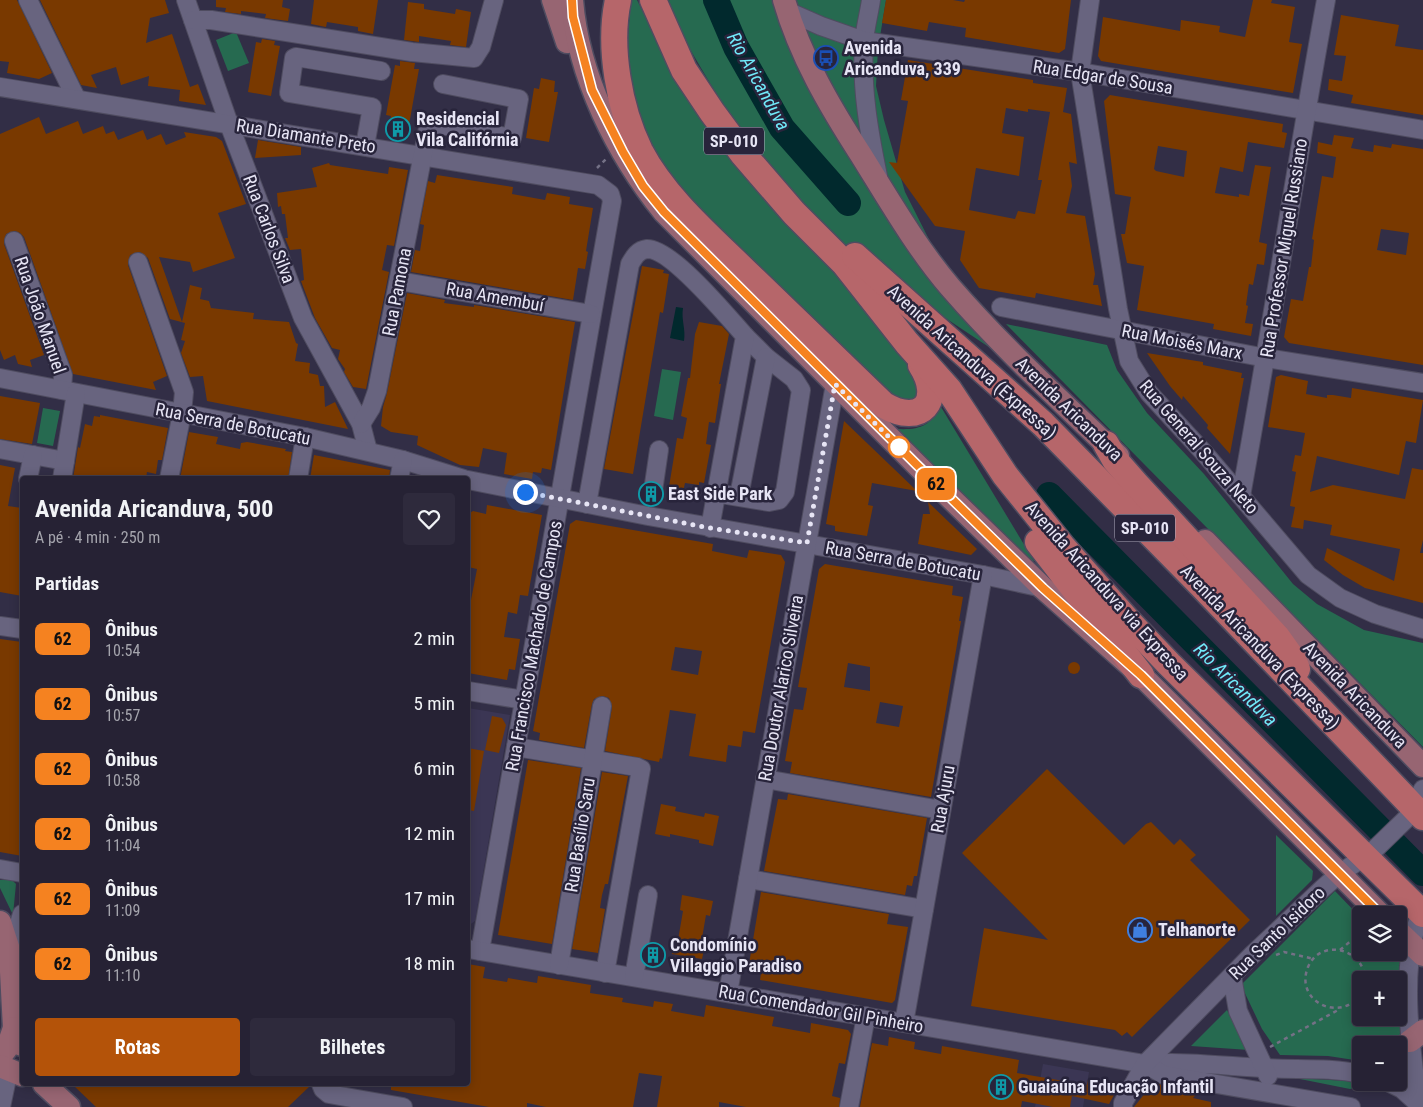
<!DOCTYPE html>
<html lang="pt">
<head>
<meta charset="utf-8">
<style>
	body { margin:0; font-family:"Roboto Condensed",sans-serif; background:#2e2a3c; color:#f1f3f6; height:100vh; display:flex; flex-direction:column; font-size:19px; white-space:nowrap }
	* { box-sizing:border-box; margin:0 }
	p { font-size:16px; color:#a4a4ac }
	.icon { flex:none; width:28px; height:28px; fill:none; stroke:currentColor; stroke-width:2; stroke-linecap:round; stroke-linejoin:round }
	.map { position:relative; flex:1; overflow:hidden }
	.panel { position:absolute; left:20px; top:476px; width:450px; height:610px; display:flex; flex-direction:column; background:#262234; border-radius:5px; box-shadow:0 2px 12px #0003,0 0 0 1px #423f4f }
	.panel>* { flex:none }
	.badge { padding:0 10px; border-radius:8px; font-size:18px; line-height:32px }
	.controls { position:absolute; left:1352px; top:906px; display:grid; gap:10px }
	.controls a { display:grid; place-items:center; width:55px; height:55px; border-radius:5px; background:#262234; box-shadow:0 2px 12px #0003,0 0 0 1px #423f4f; font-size:25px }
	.you { position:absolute; width:25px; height:25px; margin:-12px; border:4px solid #fff; border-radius:50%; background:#1a73e8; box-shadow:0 0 0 8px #1a73e833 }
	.map>.badge { position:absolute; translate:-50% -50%; box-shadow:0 0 0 2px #fff }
	h2 { padding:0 15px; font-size:19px; line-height:45px }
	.round { display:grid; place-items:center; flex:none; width:52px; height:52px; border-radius:5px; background:#2e2a3c }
	.overview { display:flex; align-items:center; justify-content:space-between; height:85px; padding:0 15px }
	h1 { font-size:24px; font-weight:700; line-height:38px }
	.action { display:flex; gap:10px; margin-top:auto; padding:10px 15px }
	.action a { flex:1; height:58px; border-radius:5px; background:#b45309; color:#fff; font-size:20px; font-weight:700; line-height:58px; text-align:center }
	.action a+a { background:#2e2a3c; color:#f1f3f6 }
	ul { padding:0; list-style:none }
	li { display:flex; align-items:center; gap:15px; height:65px; padding:0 15px }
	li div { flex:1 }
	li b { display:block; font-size:19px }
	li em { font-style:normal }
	li .badge { min-width:55px; font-weight:700; text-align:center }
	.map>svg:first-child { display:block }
</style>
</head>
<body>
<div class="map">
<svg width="1423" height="1107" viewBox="0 0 1423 1107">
	<rect width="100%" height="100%" fill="#322e46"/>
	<g fill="#3b3654">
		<polygon points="468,708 510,715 475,921 468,926"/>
		<polygon points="1043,1064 1089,1072 1083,1107 1035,1107"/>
	</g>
	<g fill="#266a50" fill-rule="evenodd">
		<polygon points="631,0 637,0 677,79 815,248 906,352 921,395 915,402 897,402 713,229 654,153 623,94"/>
		<polygon points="661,0 886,0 878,49 876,86 884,120 905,192 948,277 1050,388 836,245 751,153"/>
		<polygon points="236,32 249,63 228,71 216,40"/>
		<polygon points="1006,324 1107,345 1117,370 1147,413 1204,474 1293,584 1317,604 1364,630 1423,643 1423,747"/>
		<polygon points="662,369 681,372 673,420 654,416"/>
		<path d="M941 407 1034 561 1026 565 896 429C920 430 928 427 941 407Z"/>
		<polygon points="43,408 60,411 53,446 37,443"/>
		<polygon points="1276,835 1313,871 1312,880 1276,916"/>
		<polygon points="0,880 12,880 16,884 13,915 0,888"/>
		<path d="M1335 891 1361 918V952L1396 953 1403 959 1399 974 1403 1079 1399 1077V1045H1361V1061L1328 1056 1280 1055 1262 1029 1241 985ZM1361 980H1399V1018H1361Z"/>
		<polygon points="1227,1010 1249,1050 1191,1046"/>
		<polygon points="1295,1078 1348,1081 1366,1088 1358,1087 1350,1089"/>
	</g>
	<path fill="#01292d" d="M676 307 683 308C681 320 686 329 684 341L670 338Z"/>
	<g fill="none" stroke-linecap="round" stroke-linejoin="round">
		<g stroke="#01292d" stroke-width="26">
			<polyline points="716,0 736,47 782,128 848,203"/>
			<polyline points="1049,495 1423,873"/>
		</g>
	</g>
	<g fill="#793900" fill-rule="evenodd">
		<polygon points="0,0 17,0 52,73 39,79 7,73 9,62 0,61"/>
		<polygon points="40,0 165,0 169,13 150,18 146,43 172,34 190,87 198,84 206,105 179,101 180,90 148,86 149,76 121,85 116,67 91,75 97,88 81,85"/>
		<polygon points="216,0 283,0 282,7 290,9 288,21 265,18 266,14 241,11 241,14 225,12 226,8 216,7"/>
		<polygon points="314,0 378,0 373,34 358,31 358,27 327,22 326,27 311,24"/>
		<polygon points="886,0 953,0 964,2 965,0 1071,0 1065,49 1059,53 965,37 966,28 929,22 927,31 882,23"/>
		<polygon points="1253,0 1272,0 1271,3 1295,7 1289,42 1302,44 1293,93 1101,61 1098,56 1103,17 1180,31 1181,20 1220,26 1219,32 1245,37"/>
		<polygon points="408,2 424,4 424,9 455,14 456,9 471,12 466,47 450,45 451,41 419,36 419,42 404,40"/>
		<polygon points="1341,15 1399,25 1395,46 1423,50 1423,115 1351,103 1353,95 1328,90 1329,79 1342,81 1346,56 1334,55"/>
		<polygon points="262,39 275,41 274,45 280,46 271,96 248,92 256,42 261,43"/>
		<path d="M908 60 1033 80V83L1067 88 1063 112 1071 114 1077 164 1069 162 1072 186 1066 213 1085 216 1095 274 1093 285H1098L1102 306 1036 293 1035 298 979 288 960 260 965 231 935 226 889 162 897 163 908 101 901 100ZM1006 108 1028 112V109L1050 112 1038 180H1042L1035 214 1018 211 1015 219 969 210 976 168 1019 176 1024 137 1002 133Z"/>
		<polygon points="400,61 415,63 414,69 419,69 407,136 388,132 391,116 386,115 395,65 400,66"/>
		<polygon points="541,78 555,81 554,92 558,92 549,142 526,138 534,88 539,89"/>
		<path d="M1110 95 1283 124 1282 132 1287 133 1284 148 1248 142 1243 172 1220 167 1215 193 1239 197V194L1249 196 1255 165 1271 167 1259 242 1267 244 1264 265 1257 264 1253 285 1249 284 1246 305 1248 306 1245 323 1253 324 1251 336 1213 329 1214 324 1137 310 1144 266 1127 263 1121 234H1125L1131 197 1115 194 1104 101ZM1158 146 1187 151 1184 177 1156 171 1154 169Z"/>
		<polygon points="39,117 46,134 78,121 83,134 103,126 106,134 114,131 118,140 143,130 147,140 161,134 166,145 186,137 184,132 216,137 222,141 246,204 218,213 235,258 193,272 190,262 159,257 182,322 190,285 202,288 200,299 209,301 211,308 254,313 253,319 289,322 296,343 298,344 295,361 310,363 309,373 318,375 320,386 324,386 325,407 335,402 348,429 207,401 203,376 190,377 181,353 185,341 181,340 185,323 170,319 148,258 140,252 130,255 128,265 167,376 153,382 156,390 73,374 24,237 20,233 15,231 6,234 4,244 44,355 30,360 32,367 18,364 15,355 4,360 0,350 0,134"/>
		<path d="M1334 135 1354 138 1351 148 1373 152 1374 145 1391 148 1392 144 1423 149V365L1289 343 1284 337 1291 299 1303 301 1309 267H1311L1314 240 1312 239 1322 176 1333 178 1336 157 1317 153 1318 142 1332 145ZM1381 229 1409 233 1406 255 1377 250Z"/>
		<polygon points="258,140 301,147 301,155 255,158"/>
		<polygon points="329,163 330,165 388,174 389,167 408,170 394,246 387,245 382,270 389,272 366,389 353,387 344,372 345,369 338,359 340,350 332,348 315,318 301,281 304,280 301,249 290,250 285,238 288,238 285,214 282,214 281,206 278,207 277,193 317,187 312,168"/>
		<polygon points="437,175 513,187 512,194 545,200 547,193 570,197 569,204 593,208 586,251 588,252 585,269 578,268 573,300 411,272 415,250 420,251 424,225 420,224 428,181 435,183"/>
		<polygon points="642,266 664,270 663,273 669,274 663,313 660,312 633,474 604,469"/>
		<polygon points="407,293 445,300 444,303 474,307 474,305 575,322 551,470 542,468 541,473 533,472 532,479 504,474 507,453 483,448 479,467 460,465 417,445 418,436 391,432 381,426 383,407 387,393"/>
		<polygon points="699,322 722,326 729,334 719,384 721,384 715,423 709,422 706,444 711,445 704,483 699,482 699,485 685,483 681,501 667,499 677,438 683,439 687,418 681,416 688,378 690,378 695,334"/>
		<polygon points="1147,353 1203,362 1203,365 1242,373 1241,378 1244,378 1230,454 1207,428 1208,425 1183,396 1182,400 1170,386"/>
		<polygon points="1281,375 1308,381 1306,394 1327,398 1327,395 1333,395 1351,398 1352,388 1423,400 1416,443 1406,441 1399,475 1317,456 1310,492 1333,485 1405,499 1412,468 1423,470 1423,540 1420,553 1423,553 1423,603 1365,588 1343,575 1324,560 1327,548 1394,581 1400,549 1330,535 1332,525 1304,520 1303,529 1291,527 1295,507 1290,506 1296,472 1292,471 1295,455 1301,456 1305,433 1268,427 1276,377"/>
		<polygon points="0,396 40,403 32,444 0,439"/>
		<polygon points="100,415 168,428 162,460 158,460 156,474 147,472 146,479 73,479 78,447 80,448 85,424 92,426 94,416 100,417"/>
		<polygon points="844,421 917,491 872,483 868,505 873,506 867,536 835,531 835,526 826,524"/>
		<polygon points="189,432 218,437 216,444 240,449 241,443 247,442 286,449 285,451 292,452 288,479 180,479"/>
		<polygon points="314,455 390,470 389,479 310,479"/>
		<polygon points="0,465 15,468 8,506 22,508 22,596 0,592"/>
		<polygon points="928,502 977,549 971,555 918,544 923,514 930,514"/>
		<polygon points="487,505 542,515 528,596 520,595 517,614 508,612 504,637 520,639 515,670 509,669 507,680 468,673 468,600 471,600 477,569 468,567 468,514 473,511 486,514"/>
		<path d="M576 520 713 544 712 551 747 558 749 550 781 555 785 562 755 733 743 731 741 747 728 745 726 762 689 756 696 714 670 710 662 759 660 758 659 762 605 751 612 707 609 698 603 696 594 699 592 704 584 748 539 740 540 733 533 731 570 524ZM675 647 702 651 698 675 671 670Z"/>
		<path d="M825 564 953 586 952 595 963 597 959 621H961L931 797 790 773 792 762 785 761 794 709 803 710 807 688 798 687 819 569ZM848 663 870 667V691L844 687ZM880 702 903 706 899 727 876 723Z"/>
		<polygon points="0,639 22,642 22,856 0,852"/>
		<circle cx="1074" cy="668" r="6"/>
		<polygon points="492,716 502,718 506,725 499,753 485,750"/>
		<polygon points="468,748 484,751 474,811 468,810"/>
		<polygon points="528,760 581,768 552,944 498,935"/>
		<polygon points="1047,769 1124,845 1146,824 1151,822 1174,845 1180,839 1196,855 1190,860 1250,920 1132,1037 1127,1032 1122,1036 1115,1030 971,1006 984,928 1048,940 962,853"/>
		<polygon points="602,772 628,776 608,884 605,884 602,895 600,908 605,909 598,953 572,949"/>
		<polygon points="788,794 927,818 917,876 914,876 912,886 907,885 905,895 764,871 778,799 787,800"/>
		<polygon points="661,804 676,807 675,811 704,817 705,813 719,816 713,846 699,843 699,840 670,834 670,837 655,834"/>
		<polygon points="761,892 889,914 887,924 908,927 895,1000 892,1003 760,980 761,973 748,970"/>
		<polygon points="682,895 713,901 710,916 706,915 701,944 705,945 702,959 672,954 674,939 678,940 683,911 680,910"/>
		<polygon points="468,964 485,967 483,978 507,982 508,978 537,983 538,976 591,985 590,993 623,998 622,1002 653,1007 654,1001 673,1004 671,1011 704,1017 706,1005 774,1017 772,1026 810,1033 811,1023 848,1030 851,1034 845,1064 839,1063 832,1096 840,1098 839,1107 746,1107 719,1102 719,1107 657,1107 662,1076 639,1073 633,1107 546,1107 527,1103 527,1107 489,1107 391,1090 391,1084 468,1084"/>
		<polygon points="889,1037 915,1042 914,1049 941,1054 942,1046 1019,1060 1017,1073 1087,1085 1088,1080 1119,1086 1109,1104 1072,1096 1070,1107 1053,1107 1022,1101 1021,1107 860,1107 872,1043 888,1046"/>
		<polygon points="1154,1082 1162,1085 1198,1092 1193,1098 1211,1102 1211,1107 1134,1107"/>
		<polygon points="72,1084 311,1084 311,1085 288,1107 96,1107"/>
	</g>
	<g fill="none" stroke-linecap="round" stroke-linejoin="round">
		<defs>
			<g id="minor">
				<polyline points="28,0 76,98"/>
				<polyline points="186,0 229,124 303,318 361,424 368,451"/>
				<path d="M871 0C869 14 865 28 864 42 861 88 869 132 878 176"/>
				<polyline points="1090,0 1080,72 1118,309 1129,361 1149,393 1205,454 1308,575 1340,598 1375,614 1423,629"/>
				<polyline points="787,11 821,26 864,41 1080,72 1423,130"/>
				<polyline points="193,20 211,20 412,52 474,58 481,47 494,0"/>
				<polyline points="0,87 598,185 610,194 612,201 480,951"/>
				<polyline points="365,146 372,107 289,93 294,58 296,57 381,71"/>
				<polyline points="14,241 63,375 62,390"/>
				<polyline points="138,262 184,392 182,413 169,479"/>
				<polyline points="399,281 591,314"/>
				<polyline points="1001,307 1266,358 1423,383"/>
				<polyline points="0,378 305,437 403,460 464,479"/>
				<polyline points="361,424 371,408 377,391 429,123 512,138 519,99 443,84"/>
				<polyline points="0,449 65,461"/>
				<polyline points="28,479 33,455"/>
				<polyline points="62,479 76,393"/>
				<polyline points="298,479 305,437"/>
				<polyline points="399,479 403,460"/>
				<polyline points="468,480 648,516 983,575 1043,588"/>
				<polyline points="653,491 659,450"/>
				<polyline points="715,493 769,502 779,500 785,492 801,390 794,379 766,357 745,336"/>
				<polyline points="739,496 766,357"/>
				<path d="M1241 496C1271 331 1296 165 1326 0"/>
				<path d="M587 504 630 264C634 257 638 250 647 249 671 248 728 317 745 336L710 528"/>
				<polyline points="0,626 22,629"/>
				<polyline points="468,691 524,700"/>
				<polyline points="516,747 637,767 641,769 605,973"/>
				<polyline points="765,779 941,810"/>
				<polyline points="0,869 22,873"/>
				<polyline points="748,879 924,909"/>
				<path d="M468 949 1145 1064C1185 1061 1225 1066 1265 1068 1297 1070 1329 1067 1361 1074"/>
				<polyline points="10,953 22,914"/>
				<polyline points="559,965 602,706"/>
				<polyline points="1232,976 1238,1011 1268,1076"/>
				<polyline points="634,977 648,895"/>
				<polyline points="728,993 835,384"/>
				<polyline points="904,1023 983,575"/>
				<polyline points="1145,1064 1164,1075 1351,1107"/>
				<polyline points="1388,1082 1402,1089 1422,1107"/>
				<polyline points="321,1084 323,1089 329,1094 403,1107"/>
				<polyline points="1,1107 9,1069"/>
				<polyline points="849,1107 866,1016"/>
				<polyline points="1123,1107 1123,1103 1145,1064 1252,955 1322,889 1339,874 1373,851 1408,817 1423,789"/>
				<path d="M1419 1107C1411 1053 1397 959 1423 910"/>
			</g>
			<g id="major">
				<polyline points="553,0 567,42"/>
				<path d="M572 0C578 76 617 154 664 212L927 475 1043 588 1141 675 1381 915"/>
				<path d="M784 0C800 56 830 107 861 155 889 200 916 247 950 287 1002 347 1061 401 1118 456"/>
				<polyline points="1205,541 1423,766"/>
				<polyline points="0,922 10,953 14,1028 22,1045"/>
				<polyline points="1399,932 1423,955"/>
				<polyline points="1410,1041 1423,1031"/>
				<polyline points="0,1057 7,1048 14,1028"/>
				<polyline points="0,1066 22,1075"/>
				<polyline points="44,1084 69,1107"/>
			</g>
			<g id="highway">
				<path d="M618 0C608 47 619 108 640 151 664 197 708 235 745 271 791 315 837 360 884 405 921 427 944 401 921 365"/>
				<polyline points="653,0 684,70 712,112 743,154 794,213 844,263 907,343 949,390 1005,475 1062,546 1130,623 1169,664 1423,914"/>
				<polyline points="855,256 1043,424 1202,586 1423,817"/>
				<polyline points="1106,444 1115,460 1136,484 1277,637 1292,658 1297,669"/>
				<polyline points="1038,542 1141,675"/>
			</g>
		</defs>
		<use href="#minor" stroke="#4f4c60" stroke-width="20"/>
		<use href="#major" stroke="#4f4c60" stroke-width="25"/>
		<use href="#highway" stroke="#4f4c60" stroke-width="29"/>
		<g stroke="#747186" stroke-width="2.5" stroke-dasharray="4 4" stroke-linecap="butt">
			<polyline points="597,168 607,158"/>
			<polyline points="1340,950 1358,935 1361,927"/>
			<polyline points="1276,955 1284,952 1314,959"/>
			<path d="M1361 994C1340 1024 1294 1001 1308 967 1321 937 1365 949 1365 980"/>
			<polyline points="1270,1047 1340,1009"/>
		</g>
		<use href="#minor" stroke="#68647f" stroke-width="18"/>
		<use href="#major" stroke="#976572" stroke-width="22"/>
		<use href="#highway" stroke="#b6666a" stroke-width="26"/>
	</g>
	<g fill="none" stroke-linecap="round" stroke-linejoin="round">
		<defs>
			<polyline id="line" points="572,0 573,17 592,90 623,152 643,186 664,212 917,465 1043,588 1141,675 1381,915"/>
		</defs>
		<use href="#line" stroke="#fff" stroke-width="11"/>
		<use href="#line" stroke="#f58220" stroke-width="8"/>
		<polyline stroke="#e7e5f5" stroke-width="5" stroke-dasharray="0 9" points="525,492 710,528 807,543 835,384 899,447"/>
	</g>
	<defs>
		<symbol id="bus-ring" viewBox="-11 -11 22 22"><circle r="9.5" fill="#28243b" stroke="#1a4fb4" stroke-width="1.5"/><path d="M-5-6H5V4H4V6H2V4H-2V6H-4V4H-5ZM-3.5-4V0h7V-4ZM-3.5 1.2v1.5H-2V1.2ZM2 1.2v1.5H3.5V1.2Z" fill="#1a4fb4"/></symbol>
		<symbol id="building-ring" viewBox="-11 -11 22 22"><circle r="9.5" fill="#28243b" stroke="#0f9aa8" stroke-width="1.5"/><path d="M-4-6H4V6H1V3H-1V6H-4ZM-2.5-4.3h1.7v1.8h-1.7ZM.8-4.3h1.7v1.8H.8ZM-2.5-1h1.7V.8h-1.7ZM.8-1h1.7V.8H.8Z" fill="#0f9aa8"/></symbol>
		<symbol id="shop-ring" viewBox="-11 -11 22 22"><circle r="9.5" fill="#28243b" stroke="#3f7fe0" stroke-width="1.5"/><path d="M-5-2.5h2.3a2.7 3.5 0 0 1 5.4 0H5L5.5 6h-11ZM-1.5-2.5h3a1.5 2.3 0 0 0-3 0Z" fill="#3f7fe0"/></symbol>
	</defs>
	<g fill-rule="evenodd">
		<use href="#bus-ring" x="812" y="44" width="28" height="28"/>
		<use href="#building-ring" x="384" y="115" width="28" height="28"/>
		<use href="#building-ring" x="637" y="480" width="28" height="28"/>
		<use href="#shop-ring" x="1126" y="916" width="28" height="28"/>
		<use href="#building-ring" x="639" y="941" width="28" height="28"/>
		<use href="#building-ring" x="987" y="1073" width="28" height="28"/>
	</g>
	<circle fill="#fff" stroke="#f58220" stroke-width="2.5" cx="899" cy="447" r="10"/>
	<g text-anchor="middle" stroke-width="5" stroke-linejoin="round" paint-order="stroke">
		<g fill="#28243b" stroke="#aeabbd" stroke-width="1">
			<rect x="704" y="127.5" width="60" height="27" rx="4"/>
			<rect x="1115" y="514.5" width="60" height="27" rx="4"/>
		</g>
		<g font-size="16" font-weight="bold" fill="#e7e5f5">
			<text x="734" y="147">SP-010</text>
			<text x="1145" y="534">SP-010</text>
		</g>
		<g font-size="18" font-weight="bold" fill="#e7e5f5" stroke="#28243b" text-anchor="start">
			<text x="844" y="54">Avenida<tspan x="844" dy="21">Aricanduva, 339</tspan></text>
			<text x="416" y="125">Residencial<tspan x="416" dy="21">Vila Califórnia</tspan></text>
			<text x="668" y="500">East Side Park</text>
			<text x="1158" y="936">Telhanorte</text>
			<text x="670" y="951">Condomínio<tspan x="670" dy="21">Villaggio Paradiso</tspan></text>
			<text x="1018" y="1093">Guaiaúna Educação Infantil</text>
		</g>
		<g font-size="18" fill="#e7e5f5" stroke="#28243b">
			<text transform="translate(1103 77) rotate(9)" y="6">Rua Edgar de Sousa</text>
			<text transform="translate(306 136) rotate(9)" y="6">Rua Diamante Preto</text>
			<text transform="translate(269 229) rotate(69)" y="6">Rua Carlos Silva</text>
			<text transform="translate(1284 248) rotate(-81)" y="6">Rua Professor Miguel Russiano</text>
			<text transform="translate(397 292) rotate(-79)" y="6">Rua Pamona</text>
			<text transform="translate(495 297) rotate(10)" y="6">Rua Amembuí</text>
			<text transform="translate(40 315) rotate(71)" y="6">Rua João Manuel</text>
			<text transform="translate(1182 342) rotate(11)" y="6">Rua Moisés Marx</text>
			<text transform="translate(972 362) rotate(42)" y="6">Avenida Aricanduva (Expressa)</text>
			<text transform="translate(1069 409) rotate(44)" y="6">Avenida Aricanduva</text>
			<text transform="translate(233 424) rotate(11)" y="6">Rua Serra de Botucatu</text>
			<text transform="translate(1199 447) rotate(49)" y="6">Rua General Souza Neto</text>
			<text transform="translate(903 561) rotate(10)" y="6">Rua Serra de Botucatu</text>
			<text transform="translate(1107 591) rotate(48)" y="6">Avenida Aricanduva via Expressa</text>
			<text transform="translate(534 646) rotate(-80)" y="6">Rua Francisco Machado de Campos</text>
			<text transform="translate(1260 647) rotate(46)" y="6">Avenida Aricanduva (Expressa)</text>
			<text transform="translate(781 688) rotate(-80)" y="6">Rua Doutor Alarico Silveira</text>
			<text transform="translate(1355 695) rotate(46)" y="6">Avenida Aricanduva</text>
			<text transform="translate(943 799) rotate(-80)" y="6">Rua Ajuru</text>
			<text transform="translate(580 835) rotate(-81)" y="6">Rua Basílio Saru</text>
			<text transform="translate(1277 933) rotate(-44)" y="6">Rua Santo Isidoro</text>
			<text transform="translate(821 1009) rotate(10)" y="6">Rua Comendador Gil Pinheiro</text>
		</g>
		<g font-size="19" font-style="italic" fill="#71eafa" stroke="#28243b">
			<text transform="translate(759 81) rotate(61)" y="7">Rio Aricanduva</text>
			<text transform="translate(1236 684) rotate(45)" y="7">Rio Aricanduva</text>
		</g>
	</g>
</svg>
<div class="controls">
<a><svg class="icon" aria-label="layers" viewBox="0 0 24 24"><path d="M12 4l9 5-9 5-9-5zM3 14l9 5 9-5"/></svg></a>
<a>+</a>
<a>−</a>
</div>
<div class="you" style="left:525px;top:492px"></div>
<b class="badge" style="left:936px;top:484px;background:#f58220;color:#111">62</b>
<section class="panel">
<div class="overview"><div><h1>Avenida Aricanduva, 500</h1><p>A pé · 4 min · 250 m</p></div><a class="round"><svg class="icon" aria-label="heart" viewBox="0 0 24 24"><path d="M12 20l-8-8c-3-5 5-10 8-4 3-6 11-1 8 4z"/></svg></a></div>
<h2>Partidas</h2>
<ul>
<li><span class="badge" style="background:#f58220;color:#111">62</span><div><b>Ônibus</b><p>10:54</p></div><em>2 min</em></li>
<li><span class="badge" style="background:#f58220;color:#111">62</span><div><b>Ônibus</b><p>10:57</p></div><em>5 min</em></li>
<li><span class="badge" style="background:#f58220;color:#111">62</span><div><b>Ônibus</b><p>10:58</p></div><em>6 min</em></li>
<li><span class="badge" style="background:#f58220;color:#111">62</span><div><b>Ônibus</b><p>11:04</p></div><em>12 min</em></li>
<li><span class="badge" style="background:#f58220;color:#111">62</span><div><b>Ônibus</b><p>11:09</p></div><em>17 min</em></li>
<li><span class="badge" style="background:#f58220;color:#111">62</span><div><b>Ônibus</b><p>11:10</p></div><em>18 min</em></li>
</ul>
<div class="action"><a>Rotas</a><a>Bilhetes</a></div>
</section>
</div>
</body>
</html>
